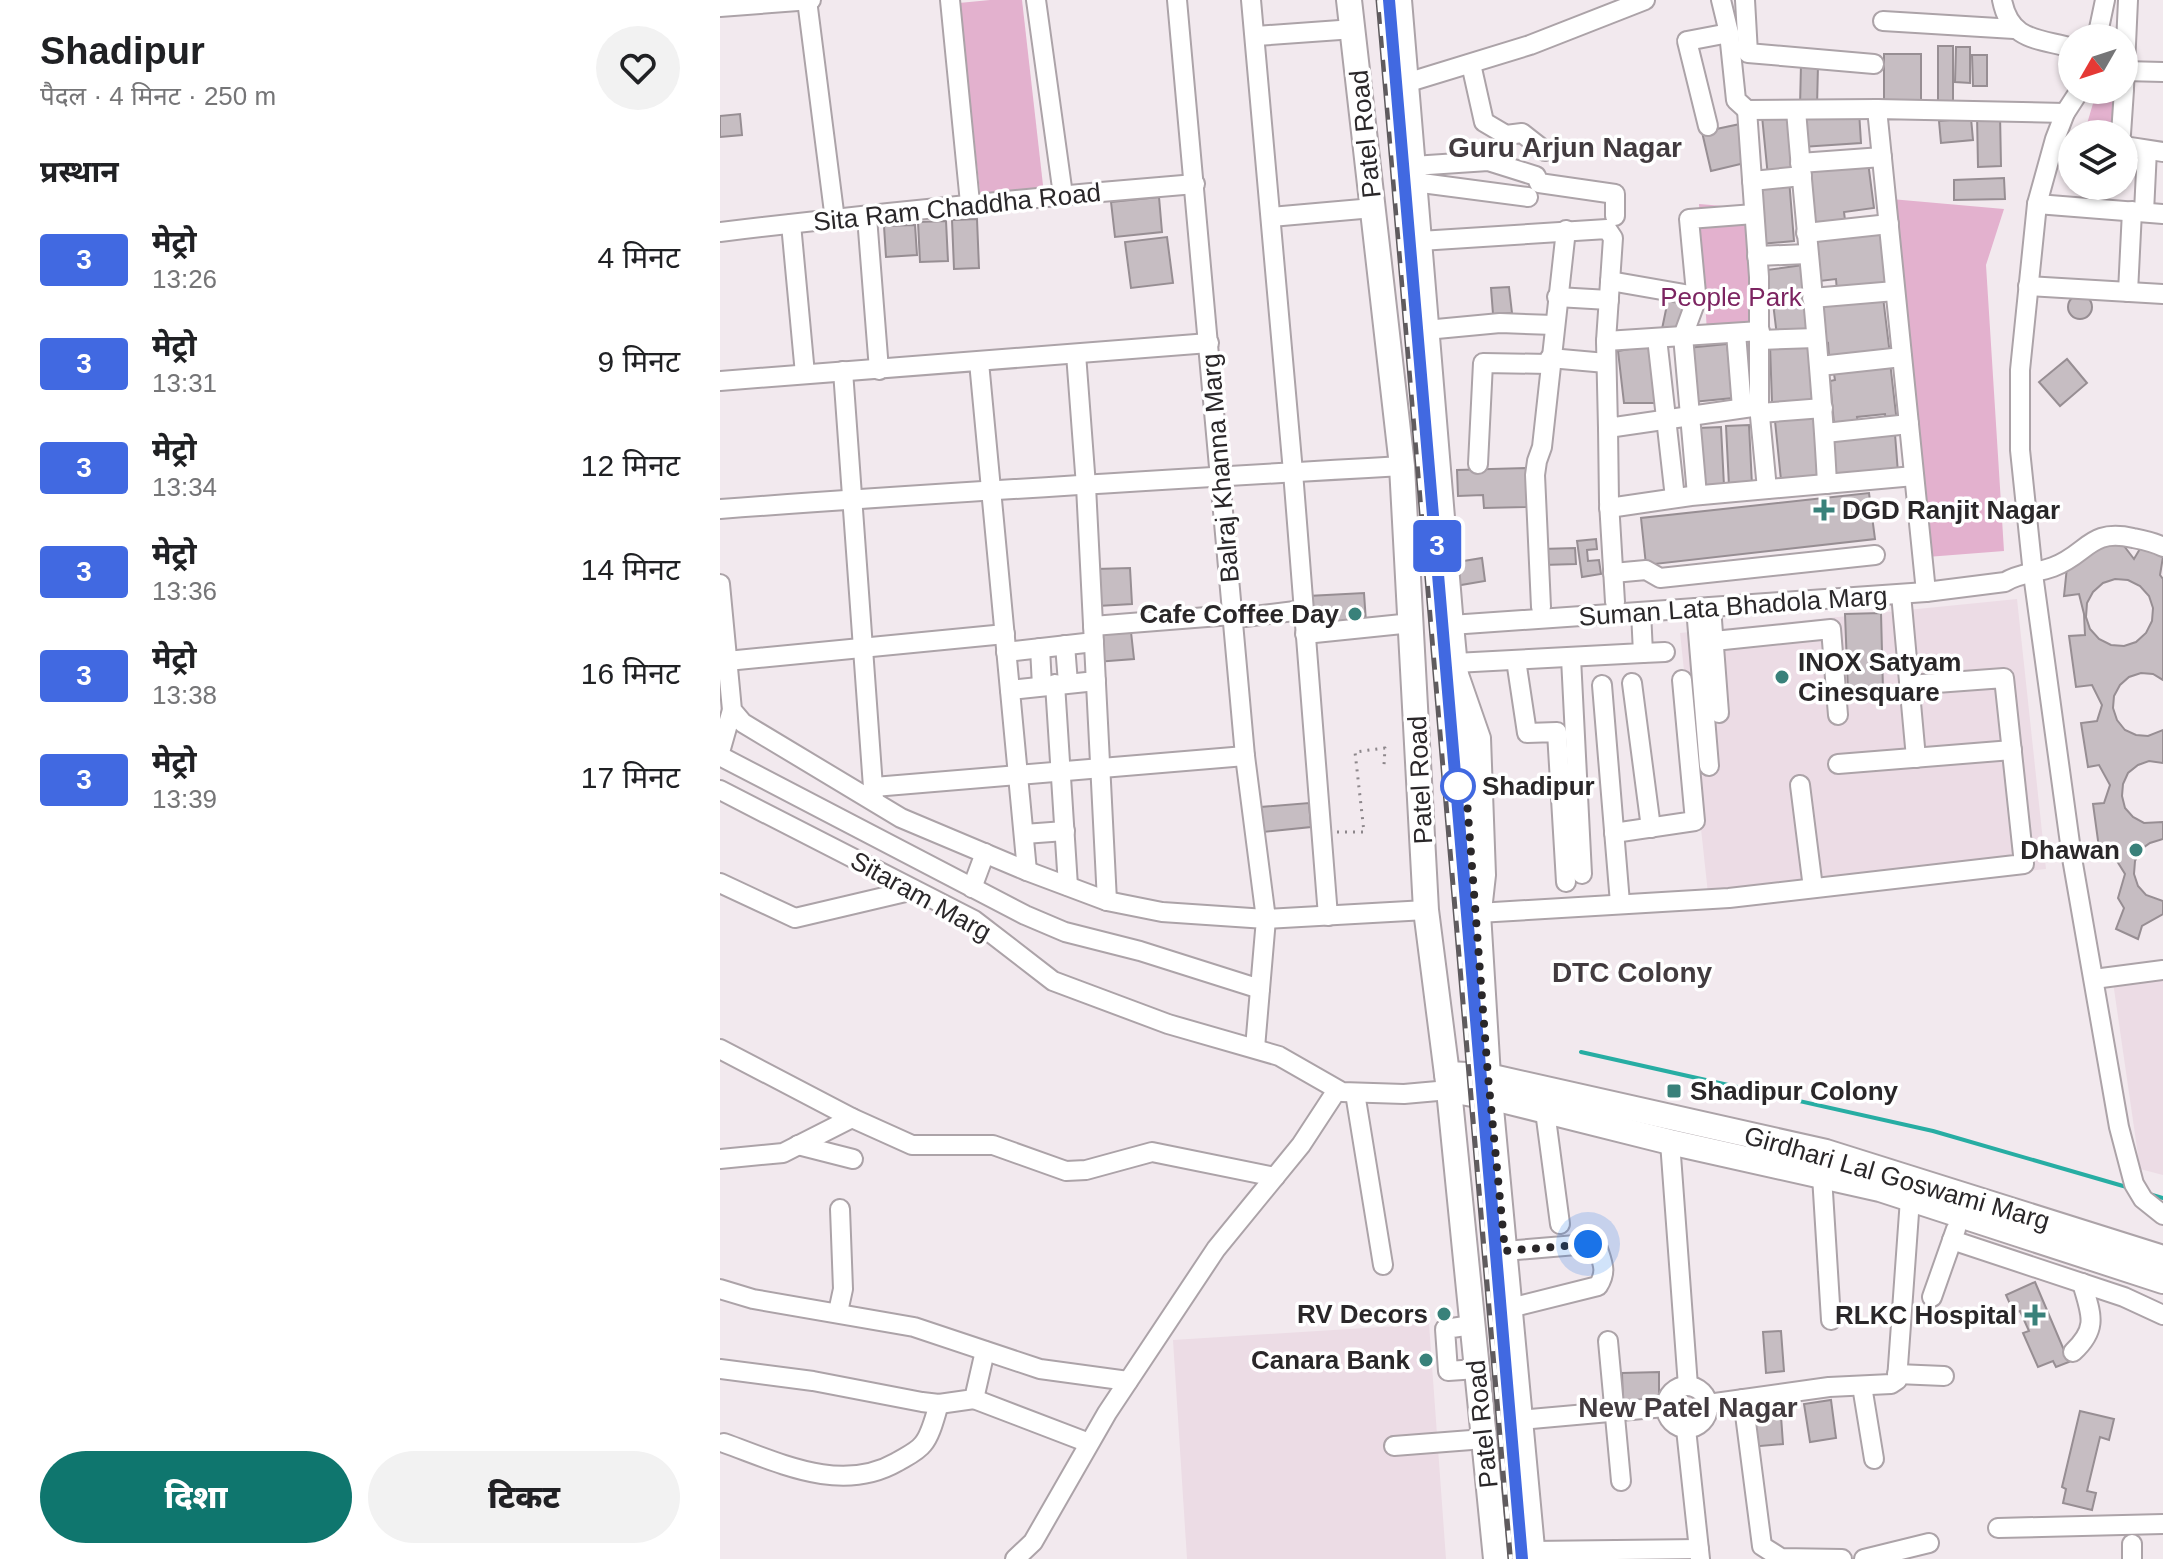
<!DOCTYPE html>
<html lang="hi">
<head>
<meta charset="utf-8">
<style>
	body { margin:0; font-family:Arial,"Noto Sans Devanagari",sans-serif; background:#f2f2f2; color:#202124; height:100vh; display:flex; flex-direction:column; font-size:30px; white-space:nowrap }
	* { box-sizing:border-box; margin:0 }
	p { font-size:26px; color:#757577 }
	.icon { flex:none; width:44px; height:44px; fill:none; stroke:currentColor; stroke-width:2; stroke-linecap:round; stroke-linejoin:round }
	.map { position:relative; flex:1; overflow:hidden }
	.drawer { display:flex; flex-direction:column; background:#fff; width:720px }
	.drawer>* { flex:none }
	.badge { padding:0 16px; border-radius:6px; font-size:28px; line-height:52px }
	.needle { width:52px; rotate:231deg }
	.tools { position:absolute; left:1338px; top:24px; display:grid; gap:16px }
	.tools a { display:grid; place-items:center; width:80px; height:80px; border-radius:50%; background:#fff; box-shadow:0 2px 6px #0004; font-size:40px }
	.you { position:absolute; width:40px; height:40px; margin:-20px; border:6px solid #fff; border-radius:50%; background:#1a73e8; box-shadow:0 0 0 12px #1a73e833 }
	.map>.badge { position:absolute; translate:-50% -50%; box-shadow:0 0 0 4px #fff }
	h2 { padding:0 40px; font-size:30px; line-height:72px }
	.round { display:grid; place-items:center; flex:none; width:84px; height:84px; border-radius:42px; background:#f2f2f2 }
	.headline { display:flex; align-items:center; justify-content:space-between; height:136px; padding:0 40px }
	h1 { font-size:38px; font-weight:800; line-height:60px }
	.primary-button { display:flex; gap:16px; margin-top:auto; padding:16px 40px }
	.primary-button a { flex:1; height:92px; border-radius:48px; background:#0f766e; color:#fff; font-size:32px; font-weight:800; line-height:92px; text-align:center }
	.primary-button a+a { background:#f2f2f2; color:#202124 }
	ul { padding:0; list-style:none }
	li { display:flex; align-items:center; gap:24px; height:104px; padding:0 40px }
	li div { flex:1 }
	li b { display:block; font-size:30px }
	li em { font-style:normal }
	li .badge { min-width:88px; font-weight:700; text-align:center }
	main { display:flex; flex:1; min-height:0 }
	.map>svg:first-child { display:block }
</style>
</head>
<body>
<main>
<section class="drawer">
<div class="headline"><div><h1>Shadipur</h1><p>पैदल · 4 मिनट · 250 m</p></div><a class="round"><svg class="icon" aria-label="heart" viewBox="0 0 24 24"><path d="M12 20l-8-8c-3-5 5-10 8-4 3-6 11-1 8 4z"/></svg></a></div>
<h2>प्रस्थान</h2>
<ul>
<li><span class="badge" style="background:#4169e1;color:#fff">3</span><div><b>मेट्रो</b><p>13:26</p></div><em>4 मिनट</em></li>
<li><span class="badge" style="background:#4169e1;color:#fff">3</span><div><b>मेट्रो</b><p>13:31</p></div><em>9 मिनट</em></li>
<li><span class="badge" style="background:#4169e1;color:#fff">3</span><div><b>मेट्रो</b><p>13:34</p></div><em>12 मिनट</em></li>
<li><span class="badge" style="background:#4169e1;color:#fff">3</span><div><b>मेट्रो</b><p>13:36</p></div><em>14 मिनट</em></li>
<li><span class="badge" style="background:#4169e1;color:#fff">3</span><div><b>मेट्रो</b><p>13:38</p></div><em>16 मिनट</em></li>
<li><span class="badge" style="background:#4169e1;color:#fff">3</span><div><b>मेट्रो</b><p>13:39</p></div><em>17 मिनट</em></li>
</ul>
<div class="primary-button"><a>दिशा</a><a>टिकट</a></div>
</section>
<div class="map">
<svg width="1443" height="1559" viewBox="0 0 1443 1559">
	<rect width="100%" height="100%" fill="#f2e9ee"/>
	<g fill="#ecdce5">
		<polygon points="1297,599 1326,869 989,903 960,633"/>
		<polygon points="1443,977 1443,1175 1420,1169 1393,982"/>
		<polygon points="709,1324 726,1559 467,1559 453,1340"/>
	</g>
	<g fill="#e3b1ce">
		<polygon points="270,0 302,0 324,194 261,201 239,3"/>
		<polygon points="1377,90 1396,90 1395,134 1364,134"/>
		<polygon points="1171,199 1284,209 1266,265 1284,551 1207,557"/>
		<polygon points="979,204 1027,208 1042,328 987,332"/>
	</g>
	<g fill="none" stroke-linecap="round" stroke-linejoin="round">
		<g stroke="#27ada3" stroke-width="4">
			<polyline points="861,1052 1213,1131 1410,1188"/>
			<polyline points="1429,1194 1443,1198"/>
		</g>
	</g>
	<g fill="#c6bdc2" stroke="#978e93" stroke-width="2" fill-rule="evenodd">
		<rect x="1218" y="46" width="15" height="57"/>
		<polygon points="1236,47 1250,47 1250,83 1235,82"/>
		<rect x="1164" y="54" width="37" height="48"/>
		<polygon points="1252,55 1267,55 1267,86 1253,86"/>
		<polygon points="1081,64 1098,65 1097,107 1080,107"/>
		<polygon points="1139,111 1141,143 1082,147 1079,115"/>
		<polygon points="20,114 22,135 0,137 0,116"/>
		<polygon points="1072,114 1077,175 1048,177 1042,116"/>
		<polygon points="1257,114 1280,114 1281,166 1258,167"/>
		<polygon points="1251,118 1253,140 1221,143 1219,121"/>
		<polygon points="1020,124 1029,162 991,171 982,132"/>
		<polygon points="1148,162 1154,208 1124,212 1125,220 1092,224 1085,169"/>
		<polygon points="1284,178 1285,199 1234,200 1234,180"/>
		<polygon points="1069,179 1074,241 1040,244 1035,182"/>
		<polygon points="439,197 442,232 395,237 391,202"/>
		<polygon points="257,219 259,268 234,269 232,220"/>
		<polygon points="226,221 228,261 200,262 198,222"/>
		<polygon points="195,225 197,255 166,257 164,226"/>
		<polygon points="1161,232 1167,287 1117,292 1116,279 1100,281 1095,236"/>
		<polygon points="447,237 453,283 411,288 405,242"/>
		<polygon points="1083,265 1092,331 1057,336 1053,303 1044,305 1039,271"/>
		<polygon points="789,287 792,313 773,314 771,288"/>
		<circle cx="1360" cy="307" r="12"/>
		<polygon points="949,295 968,299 961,333 942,329"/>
		<polygon points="1163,297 1170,355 1109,357 1108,343 1101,344 1096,304"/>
		<polygon points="1007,344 1013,398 973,402 967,348"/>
		<polygon points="1092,344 1094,401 1052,403 1050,345"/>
		<polygon points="933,345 938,403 904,403 898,351"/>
		<polygon points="1347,359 1367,383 1340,406 1319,382"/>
		<polygon points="1170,362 1177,423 1166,424 1165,414 1137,417 1138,422 1114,424 1110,381 1115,380 1113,368"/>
		<polygon points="1097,416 1102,480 1061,480 1055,421"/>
		<polygon points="1029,425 1032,485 1009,486 1006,426"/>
		<polygon points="1001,427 1004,486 982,487 978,428"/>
		<polygon points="1175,434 1178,473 1114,477 1111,438"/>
		<polygon points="806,468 808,507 764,508 763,495 738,496 737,470"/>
		<polygon points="1149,493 1155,539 926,565 921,518"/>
		<polygon points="876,539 877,549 867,550 868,561 879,560 881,574 862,577 857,541"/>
		<path d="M1401 542 1414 559 1421 547 1443 557 1440 575 1443 579V680L1433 674 1421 673 1409 677 1400 685 1394 696 1393 708 1397 720 1405 730 1416 735 1428 736 1443 730V763L1429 761 1418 765 1408 773 1403 784 1402 796 1405 808 1413 817 1424 823 1443 822V839L1430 843 1420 850 1415 861 1414 874 1418 886 1426 895 1443 901V914L1422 926 1418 939 1396 929 1404 908 1398 898 1405 874 1392 853 1380 855 1373 804 1384 803 1390 785 1379 765 1368 767 1361 723 1377 721 1382 705 1372 685 1356 687 1349 636 1365 635 1364 614 1359 594 1344 596 1347 567 1377 544ZM1395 579 1408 580 1420 586 1429 596 1433 608 1432 621 1426 633 1416 642 1404 646 1391 645 1379 639 1370 629 1366 617 1367 603 1373 592 1383 583Z"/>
		<polygon points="855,548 856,564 823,565 822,549"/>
		<polygon points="762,558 765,581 735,586 731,563"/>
		<polygon points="410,568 412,604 378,606 376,569"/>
		<polygon points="644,593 646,622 590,630 588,596"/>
		<polygon points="1161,613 1163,690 1128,691 1125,614"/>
		<polygon points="411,632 414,659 376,662 373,635"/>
		<polygon points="589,803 591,827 543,832 541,807"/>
		<polygon points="1315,1282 1349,1362 1336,1367 1333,1361 1318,1367 1303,1333 1309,1331 1300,1311 1294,1313 1286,1295"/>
		<polygon points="1061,1331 1064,1371 1046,1373 1043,1332"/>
		<polygon points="939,1372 939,1405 903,1406 902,1373"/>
		<polygon points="1111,1400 1116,1438 1090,1442 1084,1404"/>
		<polygon points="1060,1402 1063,1444 1029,1447 1026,1405"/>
		<polygon points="1360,1411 1394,1419 1389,1440 1380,1437 1367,1491 1376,1493 1372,1510 1343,1503 1346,1489 1342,1487"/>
	</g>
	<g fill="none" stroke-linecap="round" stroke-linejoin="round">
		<defs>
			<g id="minor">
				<polyline points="87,0 115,220"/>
				<polyline points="230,0 250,203"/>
				<polyline points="316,0 343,195"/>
				<polyline points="457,0 525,756 546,919 706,910"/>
				<polyline points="531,0 573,472 608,916"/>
				<polyline points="1001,0 1009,33 1016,100 1027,110 1157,109"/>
				<polyline points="1025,0 1028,53 1154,64"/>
				<path d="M1282 0C1290 41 1317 38 1352 48"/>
				<polyline points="0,7 91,0"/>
				<polyline points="1163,21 1294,29"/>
				<polyline points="536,36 634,29"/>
				<polyline points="1377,38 1385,0"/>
				<polyline points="751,64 764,122 786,135 802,133 825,151"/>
				<polyline points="1404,71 1443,72"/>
				<polyline points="686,83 810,45 925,0"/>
				<polyline points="1404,88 1408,0"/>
				<polyline points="1360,90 1345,113 1335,139 1317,204 1300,370 1300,450 1313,574 1352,858 1399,1127 1414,1184 1423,1199 1443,1215"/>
				<polyline points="1027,110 1039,277 1039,406 1047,489"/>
				<path d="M1076 110C1086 235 1101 359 1107 484"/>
				<polyline points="988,126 967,41 1009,33"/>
				<polyline points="1401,134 1404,90"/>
				<polyline points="1404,146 1443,152"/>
				<polyline points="1080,163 1162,157"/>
				<polyline points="693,166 768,161 816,176 819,183 895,194 895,216"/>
				<polyline points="1032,181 1082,176"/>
				<polyline points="694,182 808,197"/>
				<polyline points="1317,204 1443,214"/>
				<polyline points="1424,212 1427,150"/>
				<polyline points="147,217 159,370"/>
				<polyline points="551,217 653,208"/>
				<polyline points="71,224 85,374"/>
				<path d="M0 232C158 213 316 197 475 184"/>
				<polyline points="1086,233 1169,224"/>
				<polyline points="700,241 887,229 893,238 886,341 888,428 1039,406"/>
				<polyline points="1037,256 1088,254"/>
				<polyline points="890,281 976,296"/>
				<polyline points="1308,286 1443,294"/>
				<polyline points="1408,292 1412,211"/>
				<polyline points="837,297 889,300"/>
				<polyline points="1092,298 1175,291"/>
				<polyline points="706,330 780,323 834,325"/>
				<polyline points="1016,333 1022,408"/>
				<polyline points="937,338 955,498"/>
				<polyline points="1040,340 1096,338"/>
				<polyline points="886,341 1040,331"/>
				<polyline points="356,354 366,486 387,901"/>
				<polyline points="830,358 886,363"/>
				<polyline points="259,362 307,871"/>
				<polyline points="1100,366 1182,357"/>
				<polyline points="123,371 154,801"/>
				<polyline points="0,381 489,343"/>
				<polyline points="1040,413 1103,408"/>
				<polyline points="888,428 889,502 895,602"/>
				<polyline points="1105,433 1189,424"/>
				<polyline points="758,464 763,363 829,364"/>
				<polyline points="977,495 963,336 974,306 976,293 969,219 1034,214"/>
				<polyline points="889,508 971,496 1194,476"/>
				<path d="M0 509C227 492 454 479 682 466"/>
				<polyline points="893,573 926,570 940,578 1155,555"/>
				<polyline points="0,584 12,710 23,723 181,818 307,871 387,901 442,912 546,919 535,1048"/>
				<polyline points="1206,592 1157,109 1345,113"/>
				<polyline points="1181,594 1196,758"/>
				<polyline points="821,607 815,475 817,461 822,447 846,230"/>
				<polyline points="991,607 999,713"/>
				<polyline points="976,608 989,766"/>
				<polyline points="921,612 923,653 735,663 761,738 766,875 763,902 758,913 1009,898 1304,864 1284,678 1189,685"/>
				<polyline points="525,617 583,610"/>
				<path d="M731 625 1206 592 1285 582C1299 573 1317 573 1333 567 1368 554 1369 528 1413 538 1423 540 1434 542 1443 547"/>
				<polyline points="373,626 512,615"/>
				<polyline points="585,634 692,623"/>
				<polyline points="994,641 1111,629 1118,715"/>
				<polyline points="345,645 348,683"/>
				<polyline points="320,648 322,686"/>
				<polyline points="286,652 374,642"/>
				<polyline points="923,653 945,652"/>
				<polyline points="851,658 862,874"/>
				<polyline points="796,660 807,733 837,732 846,882"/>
				<polyline points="7,661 285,634"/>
				<polyline points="912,683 931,828"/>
				<polyline points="335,684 348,886"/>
				<polyline points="882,685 900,903"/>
				<polyline points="290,690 376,681"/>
				<polyline points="0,752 12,710"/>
				<polyline points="0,756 305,915 345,932 420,951 540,989"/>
				<polyline points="1118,764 1292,750"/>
				<polyline points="1080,785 1093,888"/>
				<polyline points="154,787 525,756"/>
				<polyline points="0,790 254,920 333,981 448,1024 559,1056 622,1092 684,1094 729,1090"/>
				<polyline points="894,833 975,821 962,680"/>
				<polyline points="304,834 345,831"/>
				<polyline points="0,883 75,918 194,890"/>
				<polyline points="252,888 265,853"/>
				<polyline points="1374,979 1443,970"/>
				<polyline points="0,1049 132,1118 192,1145 273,1145 346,1171 366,1170 432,1152 555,1177"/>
				<polyline points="635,1093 663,1265"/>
				<polyline points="825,1111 840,1224"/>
				<polyline points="950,1142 968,1386"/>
				<polyline points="78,1145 133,1159"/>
				<polyline points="0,1159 63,1153 132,1118"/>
				<polyline points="1102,1176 1111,1320"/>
				<polyline points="1232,1240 1404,1297 1443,1315"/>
				<path d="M785 1251 868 1244 878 1249C883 1264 887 1272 878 1286L790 1308"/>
				<polyline points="0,1289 33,1299 194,1327 320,1369 408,1381"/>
				<polyline points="1212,1297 1236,1229"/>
				<polyline points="118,1312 123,1289 120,1209"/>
				<polyline points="752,1325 725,1329 728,1371 757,1369"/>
				<polyline points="888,1341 901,1481"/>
				<path d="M1353 1352C1379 1328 1371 1314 1362 1283"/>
				<polyline points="0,1369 93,1381 202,1402 219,1404 254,1399 265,1351"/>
				<polyline points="1177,1374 1224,1376"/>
				<circle cx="967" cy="1407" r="21"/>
				<polyline points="1142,1386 1154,1459"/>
				<polyline points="254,1399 369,1443"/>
				<polyline points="1023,1399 1042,1546 1061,1558 1122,1559"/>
				<polyline points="988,1404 1109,1387 1171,1384 1177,1380 1190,1199"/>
				<polyline points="800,1420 945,1407"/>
				<polyline points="966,1429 980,1559"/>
				<path d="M4 1443C60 1463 121 1494 177 1462 185 1457 197 1452 203 1444 211 1435 215 1416 219 1404"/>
				<polyline points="674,1446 764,1439"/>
				<polyline points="1278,1528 1443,1524"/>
				<polyline points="1412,1544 1412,1559"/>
				<polyline points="812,1551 979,1549"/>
				<polyline points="295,1559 313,1542 387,1413 496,1249 581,1145 617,1090"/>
				<polyline points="1144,1559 1209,1543"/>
			</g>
			<g id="major">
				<polyline points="629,0 682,466 706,910 729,1090 776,1559"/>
				<polyline points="679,0 730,614 758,913 768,1076 813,1559"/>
				<polyline points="727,1074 768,1076 1106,1152 1443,1258"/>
				<polyline points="729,1090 770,1097 950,1142 1160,1189 1443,1281"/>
			</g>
		</defs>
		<use href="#minor" stroke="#aca3a8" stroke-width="22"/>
		<use href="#major" stroke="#aca3a8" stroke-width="28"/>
		<polyline stroke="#8d878b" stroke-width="3" stroke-dasharray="2 6" stroke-linecap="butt" points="617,832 644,832 635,752 665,748 664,765"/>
		<use href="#minor" stroke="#fff" stroke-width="18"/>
		<use href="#major" stroke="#fff" stroke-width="24"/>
		<defs>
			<polyline id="rail" points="659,0 791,1559"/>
		</defs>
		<use href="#rail" stroke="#5f5b5e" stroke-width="7"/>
		<use href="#rail" stroke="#fff" stroke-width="4" stroke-dasharray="12" stroke-linecap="butt"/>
	</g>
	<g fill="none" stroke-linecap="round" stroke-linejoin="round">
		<defs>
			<polyline id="line" points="669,0 802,1559"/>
		</defs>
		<use href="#line" stroke="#fff" stroke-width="18"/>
		<use href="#line" stroke="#4169e1" stroke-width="12"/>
		<polyline stroke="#2a2729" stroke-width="8" stroke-dasharray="0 14.4" points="738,786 746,788 768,1076 785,1251 868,1244"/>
	</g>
	<g fill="#39817a" stroke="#fff" stroke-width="3">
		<path d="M1100 498h8v8h8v8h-8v8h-8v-8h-8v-8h8z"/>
		<circle cx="635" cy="614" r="8"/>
		<circle cx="1062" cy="677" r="8"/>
		<circle cx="1416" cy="850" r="8"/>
		<rect x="946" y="1083" width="16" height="16" rx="4"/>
		<circle cx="724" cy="1314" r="8"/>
		<path d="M1311 1303h8v8h8v8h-8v8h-8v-8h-8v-8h8z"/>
		<circle cx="706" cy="1360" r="8"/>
	</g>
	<circle fill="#fff" stroke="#4169e1" stroke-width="4" cx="738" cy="786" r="16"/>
	<g text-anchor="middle" stroke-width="7" stroke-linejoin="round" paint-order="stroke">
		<g font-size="26" fill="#2a2729" stroke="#fff">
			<text transform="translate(645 134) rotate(-96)" y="9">Patel Road</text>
			<text transform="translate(237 207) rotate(-6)" y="9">Sita Ram Chaddha Road</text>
			<text transform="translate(500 468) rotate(-95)" y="9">Balraj Khanna Marg</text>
			<text transform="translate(1013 606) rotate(-4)" y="9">Suman Lata Bhadola Marg</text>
			<text transform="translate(700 780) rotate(-93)" y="9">Patel Road</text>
			<text transform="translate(201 896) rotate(29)" y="9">Sitaram Marg</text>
			<text transform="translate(1177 1178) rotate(16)" y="9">Girdhari Lal Goswami Marg</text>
			<text transform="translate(762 1424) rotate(-96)" y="9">Patel Road</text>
		</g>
		<g font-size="26" fill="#7c2461" stroke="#fff">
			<text x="1011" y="306">People Park</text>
		</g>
		<g font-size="26" font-weight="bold" fill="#2a2729" stroke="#fff" text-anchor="end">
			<text x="1122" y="519" text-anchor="start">DGD Ranjit Nagar</text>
			<text x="619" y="623">Cafe Coffee Day</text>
			<text x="1078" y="671" text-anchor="start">INOX Satyam<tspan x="1078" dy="30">Cinesquare</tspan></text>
			<text x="1400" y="859">Dhawan</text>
			<text x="970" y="1100" text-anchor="start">Shadipur Colony</text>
			<text x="708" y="1323">RV Decors</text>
			<text x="1297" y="1324">RLKC Hospital</text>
			<text x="690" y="1369">Canara Bank</text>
		</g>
		<g font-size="26" font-weight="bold" fill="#2a2729" stroke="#fff" text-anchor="start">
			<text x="762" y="795">Shadipur</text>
		</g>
		<g font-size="28" font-weight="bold" fill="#423b3f" stroke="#fff">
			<text x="845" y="157">Guru Arjun Nagar</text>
			<text x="912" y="982">DTC Colony</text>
			<text x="968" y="1417">New Patel Nagar</text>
		</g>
	</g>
</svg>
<div class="tools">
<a><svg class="needle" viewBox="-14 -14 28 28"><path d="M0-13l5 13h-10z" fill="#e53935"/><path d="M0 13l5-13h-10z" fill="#757577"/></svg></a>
<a><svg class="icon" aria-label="layers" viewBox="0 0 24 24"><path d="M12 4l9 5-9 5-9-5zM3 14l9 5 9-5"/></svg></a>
</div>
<div class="you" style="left:868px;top:1244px"></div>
<b class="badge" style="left:717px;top:546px;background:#4169e1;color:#fff">3</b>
</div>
</main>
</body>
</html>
